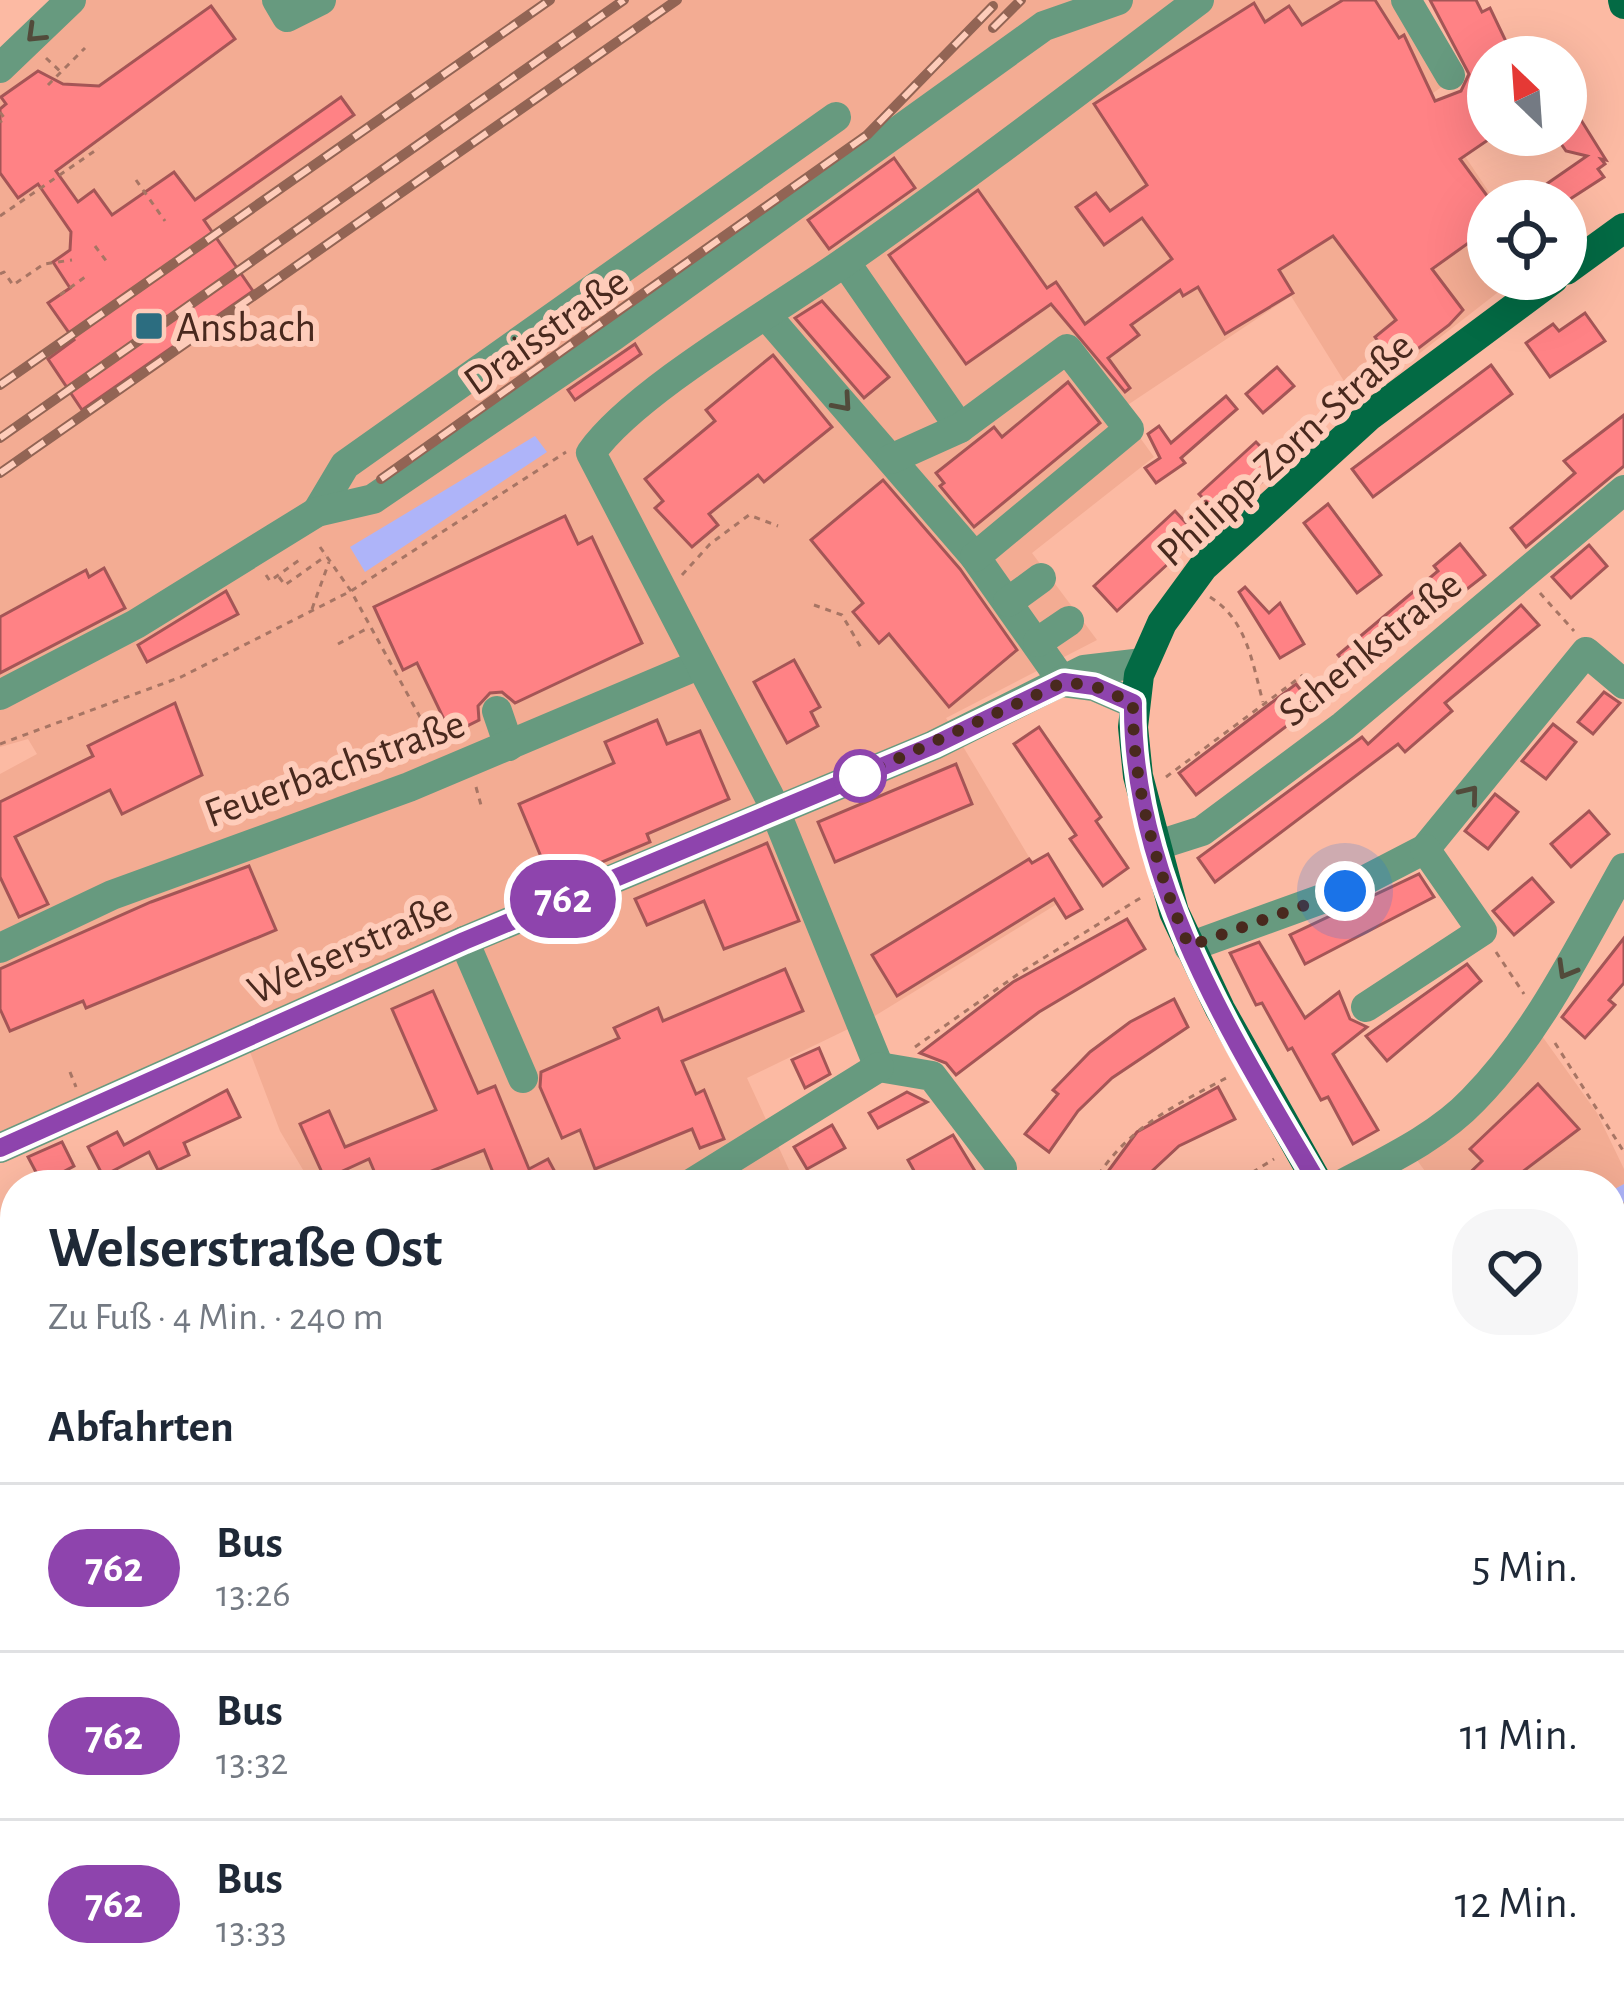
<!DOCTYPE html>
<html lang="de">
<head>
<meta charset="utf-8">
<style>
	body { margin:0; font-family:"Alegreya Sans",sans-serif; background:#f6f6f7; color:#1f2937; height:100vh; display:flex; flex-direction:column; font-size:45px; white-space:nowrap }
	* { box-sizing:border-box; margin:0 }
	p { font-size:39px; color:#747a83 }
	.icon { flex:none; width:66px; height:66px; fill:none; stroke:currentColor; stroke-width:2; stroke-linecap:round; stroke-linejoin:round }
	.map { position:relative; flex:1; overflow:hidden }
	.panel { position:absolute; left:0px; top:1170px; width:1626px; height:843px; display:flex; flex-direction:column; background:#fff; border-radius:48px 48px 0 0; box-shadow:0 12px 48px #0002 }
	.panel>* { flex:none }
	.badge { padding:0 24px; border-radius:39px; font-size:42px; line-height:78px }
	.needle { width:78px; rotate:335deg }
	.controls { position:absolute; left:1467px; top:36px; display:grid; gap:24px }
	.controls a { display:grid; place-items:center; width:120px; height:120px; border-radius:50%; background:#fff; box-shadow:0 12px 48px #0002; font-size:60px }
	.you { position:absolute; width:60px; height:60px; margin:-30px; border:9px solid #fff; border-radius:50%; background:#1a73e8; box-shadow:0 0 0 18px #1a73e833 }
	.map>.badge { position:absolute; translate:-50% -50%; box-shadow:0 0 0 6px #fff }
	h2 { padding:0 48px; font-size:45px; line-height:108px }
	.round { display:grid; place-items:center; flex:none; width:126px; height:126px; border-radius:48px; background:#f6f6f7 }
	.headline { display:flex; align-items:center; justify-content:space-between; height:204px; padding:0 48px }
	h1 { font-size:57px; font-weight:600; line-height:90px }
	ul { padding:0; list-style:none }
	li { display:flex; align-items:center; gap:36px; height:168px; padding:0 48px; border-top:3px solid #e0e1e3 }
	li div { flex:1 }
	li b { display:block; font-size:45px }
	li em { font-style:normal }
	li .badge { min-width:132px; font-weight:700; text-align:center }
	.map>svg:first-child { display:block }
</style>
</head>
<body>
<div class="map">
<svg width="1624" height="2011" viewBox="0 0 1624 2011">
	<rect width="100%" height="100%" fill="#fcbaa3"/>
	<g fill="#f3ac93">
		<polygon points="81,0 1412,0 1457,76 1426,98 1495,201 1488,201 1488,279 1515,279 1357,402 1291,296 1120,410 1154,457 1032,553 1097,640 946,718 1057,904 873,1017 747,1078 796,1185 312,1185 280,1131 242,1031 0,1143 0,774 37,754 28,739 0,747 0,81"/>
		<polygon points="1542,1036 1597,1113 1624,1169 1624,1184 1611,1191 1611,1185 1435,1185 1414,1156"/>
	</g>
	<g fill="#aeb4f9">
		<polygon points="535,436 547,452 365,572 350,547"/>
		<polygon points="1624,1184 1624,1349 1611,1325 1611,1191"/>
		<polygon points="826,1998 946,1998 937,2011 811,2011"/>
	</g>
	<g fill="#ff8285" stroke="#a45556" stroke-width="3">
		<polygon points="1343,0 1375,0 1399,38 1404,35 1435,101 1461,91 1469,74 1430,0 1476,0 1482,12 1490,8 1511,52 1488,57 1488,140 1460,159 1488,197 1488,229 1432,269 1463,310 1449,325 1382,376 1367,354 1380,344 1375,337 1396,320 1333,236 1279,270 1293,293 1225,334 1198,287 1183,296 1180,290 1131,325 1139,335 1108,358 1130,388 1125,392 1051,304 966,364 889,255 978,190 1047,288 1056,282 1085,324 1172,259 1142,218 1104,245 1076,207 1096,193 1110,211 1147,185 1094,104 1254,3 1265,22 1289,6 1302,25"/>
		<polygon points="211,6 235,39 56,171 78,202 94,190 112,215 174,172 195,200 341,97 354,115 204,220 253,291 82,410 48,359 74,340 48,303 70,288 53,262 70,250 71,232 38,184 18,198 0,173 0,109 6,104 1,97 38,71 63,84 99,86"/>
		<polygon points="1566,96 1606,160 1601,159 1605,164 1598,169 1604,177 1567,201 1522,201 1587,156 1566,151 1555,135 1566,135"/>
		<polygon points="894,158 915,188 829,249 808,220"/>
		<polygon points="822,301 889,377 864,398 795,318"/>
		<polygon points="1585,313 1605,341 1550,377 1526,343 1553,324 1559,331"/>
		<polygon points="635,344 641,354 575,400 568,390"/>
		<polygon points="773,355 832,427 764,482 758,475 709,514 718,525 692,547 655,508 663,501 645,479 715,421 706,410"/>
		<polygon points="1491,365 1512,394 1373,497 1352,469"/>
		<polygon points="1277,367 1294,386 1263,413 1246,394"/>
		<polygon points="1068,382 1100,423 974,527 940,486 944,483 936,473 994,427 1002,437"/>
		<polygon points="1226,396 1237,409 1181,458 1185,463 1156,483 1145,468 1160,458 1148,434 1159,426 1171,443"/>
		<polygon points="1624,415 1624,466 1526,547 1511,528 1575,473 1564,461"/>
		<polygon points="1256,442 1279,466 1222,518 1199,494"/>
		<polygon points="883,480 960,569 1017,650 949,707 889,634 879,643 853,612 863,603 811,540"/>
		<polygon points="1328,504 1381,575 1357,593 1304,523"/>
		<polygon points="1175,511 1198,536 1117,611 1094,586"/>
		<polygon points="565,516 578,544 592,537 642,643 515,703 502,692 490,693 478,706 479,720 451,734 417,663 403,670 374,607"/>
		<polygon points="1460,544 1485,575 1458,596 1453,590 1354,674 1338,655 1438,571 1434,566"/>
		<polygon points="1589,545 1607,566 1571,598 1552,577"/>
		<polygon points="104,568 125,608 0,673 0,617 86,570 89,577"/>
		<polygon points="1245,587 1269,613 1280,603 1304,644 1280,658 1239,592"/>
		<polygon points="226,591 238,614 147,662 138,645"/>
		<polygon points="1521,605 1539,625 1445,703 1452,711 1405,752 1398,744 1215,882 1198,858 1362,737 1368,744"/>
		<polygon points="794,660 820,707 811,712 818,726 787,743 754,682"/>
		<polygon points="1296,684 1313,706 1196,795 1179,773"/>
		<polygon points="1604,692 1620,703 1593,734 1578,722"/>
		<polygon points="175,703 202,775 122,814 110,790 15,837 48,904 19,917 0,877 0,802 93,756 88,746"/>
		<polygon points="657,720 667,744 700,731 729,799 647,834 650,842 552,883 519,804 614,763 605,742"/>
		<polygon points="1553,724 1576,742 1546,779 1522,761"/>
		<polygon points="1039,727 1101,817 1096,821 1128,868 1103,886 1070,839 1076,835 1014,744"/>
		<polygon points="956,764 972,804 835,862 818,822"/>
		<polygon points="1495,794 1518,812 1488,849 1465,831"/>
		<polygon points="1589,811 1609,834 1571,867 1551,844"/>
		<polygon points="767,843 799,921 724,949 704,901 647,925 635,899"/>
		<polygon points="1048,854 1082,909 1066,918 1054,899 897,996 872,955 1029,859 1032,863"/>
		<polygon points="249,866 276,930 86,1008 83,1001 10,1031 0,1009 0,969 151,902"/>
		<polygon points="1419,874 1434,897 1305,964 1290,935"/>
		<polygon points="1532,878 1553,902 1514,935 1493,911"/>
		<polygon points="1127,919 1145,949 1039,1012 956,1075 946,1063 920,1053 1013,982"/>
		<polygon points="1624,938 1624,983 1609,1000 1615,1005 1585,1038 1562,1017"/>
		<polygon points="1259,942 1305,1018 1339,992 1350,1019 1367,1027 1333,1054 1378,1130 1353,1144 1328,1097 1321,1100 1292,1048 1288,1050 1262,1003 1256,1005 1230,953"/>
		<polygon points="1467,964 1481,981 1387,1061 1366,1036"/>
		<polygon points="785,969 803,1011 682,1061 696,1094 704,1090 724,1139 700,1148 692,1129 595,1169 580,1130 562,1138 540,1087 541,1072 619,1038 614,1028 658,1008 663,1021"/>
		<polygon points="433,991 478,1093 495,1086 529,1169 548,1159 562,1185 498,1185 484,1150 397,1185 380,1185 369,1159 325,1179 300,1124 329,1111 345,1147 436,1110 392,1009"/>
		<polygon points="1174,999 1188,1027 1112,1078 1078,1111 1049,1152 1025,1134 1058,1094 1053,1090 1090,1052 1130,1022"/>
		<polygon points="819,1048 830,1074 805,1088 792,1060"/>
		<polygon points="1538,1084 1579,1129 1505,1185 1457,1185 1482,1161 1470,1149"/>
		<polygon points="1218,1087 1235,1119 1179,1146 1137,1185 1098,1185 1137,1132"/>
		<polygon points="227,1090 240,1117 184,1143 189,1155 158,1170 149,1152 103,1176 88,1147 117,1132 124,1145"/>
		<polygon points="907,1092 927,1102 878,1128 869,1113"/>
		<polygon points="832,1125 845,1148 807,1169 794,1147"/>
		<polygon points="953,1135 978,1176 962,1185 922,1185 908,1160"/>
		<polygon points="62,1142 74,1166 48,1180 45,1173 38,1176 28,1157"/>
		<polygon points="0,1297 15,1319 15,1388 0,1364"/>
		<polygon points="15,1524 15,1572 0,1582 0,1534"/>
	</g>
	<g fill="none" stroke-linecap="round" stroke-linejoin="round">
		<g stroke="#a77564" stroke-width="3" stroke-dasharray="6 6" stroke-linecap="butt">
			<polyline points="46,58 61,72"/>
			<polyline points="48,85 85,48"/>
			<polyline points="0,112 5,119 0,122"/>
			<polyline points="136,180 165,221"/>
			<polyline points="0,216 99,148"/>
			<polyline points="95,246 107,262"/>
			<polyline points="0,274 4,272 13,285 44,264 72,260"/>
			<polyline points="60,295 85,277"/>
			<polyline points="320,547 351,591 437,748"/>
			<polyline points="266,575 270,581 302,558"/>
			<polyline points="682,575 710,544 749,515 778,526"/>
			<polyline points="279,577 285,585 326,556"/>
			<polyline points="1540,593 1574,631"/>
			<path d="M1210 597C1247 620 1252 662 1263 702"/>
			<polyline points="814,605 842,615 863,651"/>
			<polyline points="312,609 329,562"/>
			<polyline points="338,644 368,628"/>
			<polyline points="0,744 181,677 351,591 566,452"/>
			<polyline points="1166,777 1303,675"/>
			<polyline points="476,787 481,805"/>
			<polyline points="232,824 227,805 265,795"/>
			<polyline points="1496,952 1524,994"/>
			<polyline points="1555,1043 1624,1152"/>
			<polyline points="915,1047 1021,972 1142,897"/>
			<polyline points="70,1072 76,1087"/>
			<path d="M1092 1185C1125 1129 1172 1107 1228 1077"/>
			<polyline points="1232,1185 1274,1159"/>
			<polyline points="1611,1210 1624,1203"/>
			<polyline points="1403,1998 1407,2011"/>
			<polyline points="1450,1998 1480,2011"/>
			<polyline points="1405,2004 1419,1998"/>
			<polyline points="117,2011 135,1998"/>
		</g>
		<g stroke="#679a7f" stroke-width="30">
			<polyline points="277,0 287,17 321,0"/>
			<polyline points="1406,0 1450,75"/>
			<polyline points="0,68 71,0"/>
			<polyline points="845,262 960,428"/>
			<polyline points="766,315 975,557 1063,682"/>
			<polyline points="891,459 960,428 1067,349 1129,429 975,557"/>
			<polyline points="317,512 345,465 836,117"/>
			<polyline points="1008,602 1041,578"/>
			<polyline points="1038,642 1069,621"/>
			<polyline points="1063,682 1094,686 1133,703"/>
			<polyline points="0,695 136,624 317,512 373,499 613,336 1044,26 1118,0"/>
			<polyline points="497,711 509,746"/>
			<polyline points="1155,846 1202,831 1343,726 1624,490"/>
			<polyline points="464,941 523,1078"/>
			<polyline points="1189,947 1344,891 1425,849 1586,652 1624,684"/>
			<polyline points="0,948 112,895 409,787 698,665"/>
			<polyline points="1366,1007 1482,931 1425,849"/>
			<path d="M879 1067 769 796 591 453C633 392 781 307 846 261 966 177 1082 88 1199 0"/>
			<polyline points="879,1067 932,1076 1002,1168"/>
			<polyline points="0,1148 464,941 934,745 1084,670 1143,663"/>
			<polyline points="689,1185 879,1067"/>
			<path d="M1341 1185C1386 1161 1438 1137 1473 1100 1538 1034 1579 948 1624 868"/>
			<polyline points="0,1248 15,1273"/>
			<polyline points="0,1494 15,1483"/>
			<polyline points="1611,1538 1624,1535"/>
			<polyline points="1611,1603 1624,1609"/>
			<polyline points="0,1835 15,1823"/>
			<polyline points="1539,1998 1542,2011"/>
			<polyline points="1342,2011 1368,1998"/>
		</g>
		<g stroke="#036a44" stroke-width="30">
			<polyline points="1623,0 1624,4"/>
			<polyline points="1566,270 1624,228"/>
			<polyline points="1319,1185 1220,1009 1174,912 1138,776 1133,727 1139,675 1162,623 1203,567 1369,416 1553,279"/>
			<polyline points="967,2011 977,1998"/>
		</g>
		<defs>
			<g id="rail">
				<polyline points="993,28 1021,0"/>
				<polyline points="0,385 550,0"/>
				<polyline points="0,438 624,0"/>
				<polyline points="0,473 677,0"/>
				<polyline points="381,479 867,135 993,6"/>
			</g>
		</defs>
		<use href="#rail" stroke="#926454" stroke-width="10"/>
		<use href="#rail" stroke="#feccba" stroke-width="6" stroke-dasharray="18" stroke-linecap="butt"/>
	</g>
	<defs><path id="oneway-chevron" d="M-2-3.5L2.5 0L-2 3.5" fill="none" stroke-width="1.6" stroke-linecap="round" stroke-linejoin="round" transform="scale(3)"/></defs>
	<g stroke="#524b3b">
		<use href="#oneway-chevron" transform="translate(35 34) rotate(136)"/>
		<use href="#oneway-chevron" transform="translate(843 403) rotate(49)"/>
		<use href="#oneway-chevron" transform="translate(1470 794) rotate(-51)"/>
		<use href="#oneway-chevron" transform="translate(1566 970) rotate(120)"/>
	</g>
	<g fill="none" stroke-linecap="round" stroke-linejoin="round">
		<defs>
			<path id="line" d="M0 1148 464 941 934 745 1064 682 1094 686 1133 703C1131 880 1233 1038 1319 1185"/>
		</defs>
		<use href="#line" stroke="#fff" stroke-width="27"/>
		<use href="#line" stroke="#8e44ad" stroke-width="18"/>
		<path stroke="#49291e" stroke-width="12" stroke-dasharray="0 21.6" d="M860 776 1064 682 1094 686 1133 703C1132 785 1157 872 1189 946L1345 891"/>
	</g>
	<rect fill="#2c6d80" stroke="#feccba" stroke-width="4.5" x="134" y="311" width="30" height="30" rx="6"/>
	<circle fill="#fff" stroke="#8e44ad" stroke-width="6" cx="860" cy="776" r="24"/>
	<g text-anchor="middle" stroke-width="12" stroke-linejoin="round" paint-order="stroke">
		<g font-size="42" fill="#49291e" stroke="#feccba" text-anchor="start">
			<text x="176" y="341">Ansbach</text>
		</g>
		<g font-size="42" fill="#49291e" stroke="#feccba">
			<text transform="translate(545 330) rotate(-35)" y="15">Draisstraße</text>
			<text transform="translate(1284 448) rotate(-42)" y="15">Philipp-Zorn-Straße</text>
			<text transform="translate(1369 647) rotate(-39)" y="15">Schenkstraße</text>
			<text transform="translate(334 767) rotate(-20)" y="15">Feuerbachstraße</text>
			<text transform="translate(349 947) rotate(-24)" y="15">Welserstraße</text>
		</g>
	</g>
</svg>
<div class="controls">
<a><svg class="needle" viewBox="-14 -14 28 28"><path d="M0-13l5 13h-10z" fill="#e53935"/><path d="M0 13l5-13h-10z" fill="#747a83"/></svg></a>
<a><svg class="icon" aria-label="locate" viewBox="0 0 24 24"><circle cx="12" cy="12" r="6"/><path d="M12 2v4M12 18v4M2 12h4M18 12h4"/></svg></a>
</div>
<div class="you" style="left:1345px;top:891px"></div>
<b class="badge" style="left:563px;top:899px;background:#8e44ad;color:#fff">762</b>
<section class="panel">
<div class="headline"><div><h1>Welserstraße Ost</h1><p>Zu Fuß · 4 Min. · 240 m</p></div><a class="round"><svg class="icon" aria-label="heart" viewBox="0 0 24 24"><path d="M12 20l-8-8c-3-5 5-10 8-4 3-6 11-1 8 4z"/></svg></a></div>
<h2>Abfahrten</h2>
<ul>
<li><span class="badge" style="background:#8e44ad;color:#fff">762</span><div><b>Bus</b><p>13:26</p></div><em>5 Min.</em></li>
<li><span class="badge" style="background:#8e44ad;color:#fff">762</span><div><b>Bus</b><p>13:32</p></div><em>11 Min.</em></li>
<li><span class="badge" style="background:#8e44ad;color:#fff">762</span><div><b>Bus</b><p>13:33</p></div><em>12 Min.</em></li>
</ul>
</section>
</div>
</body>
</html>
